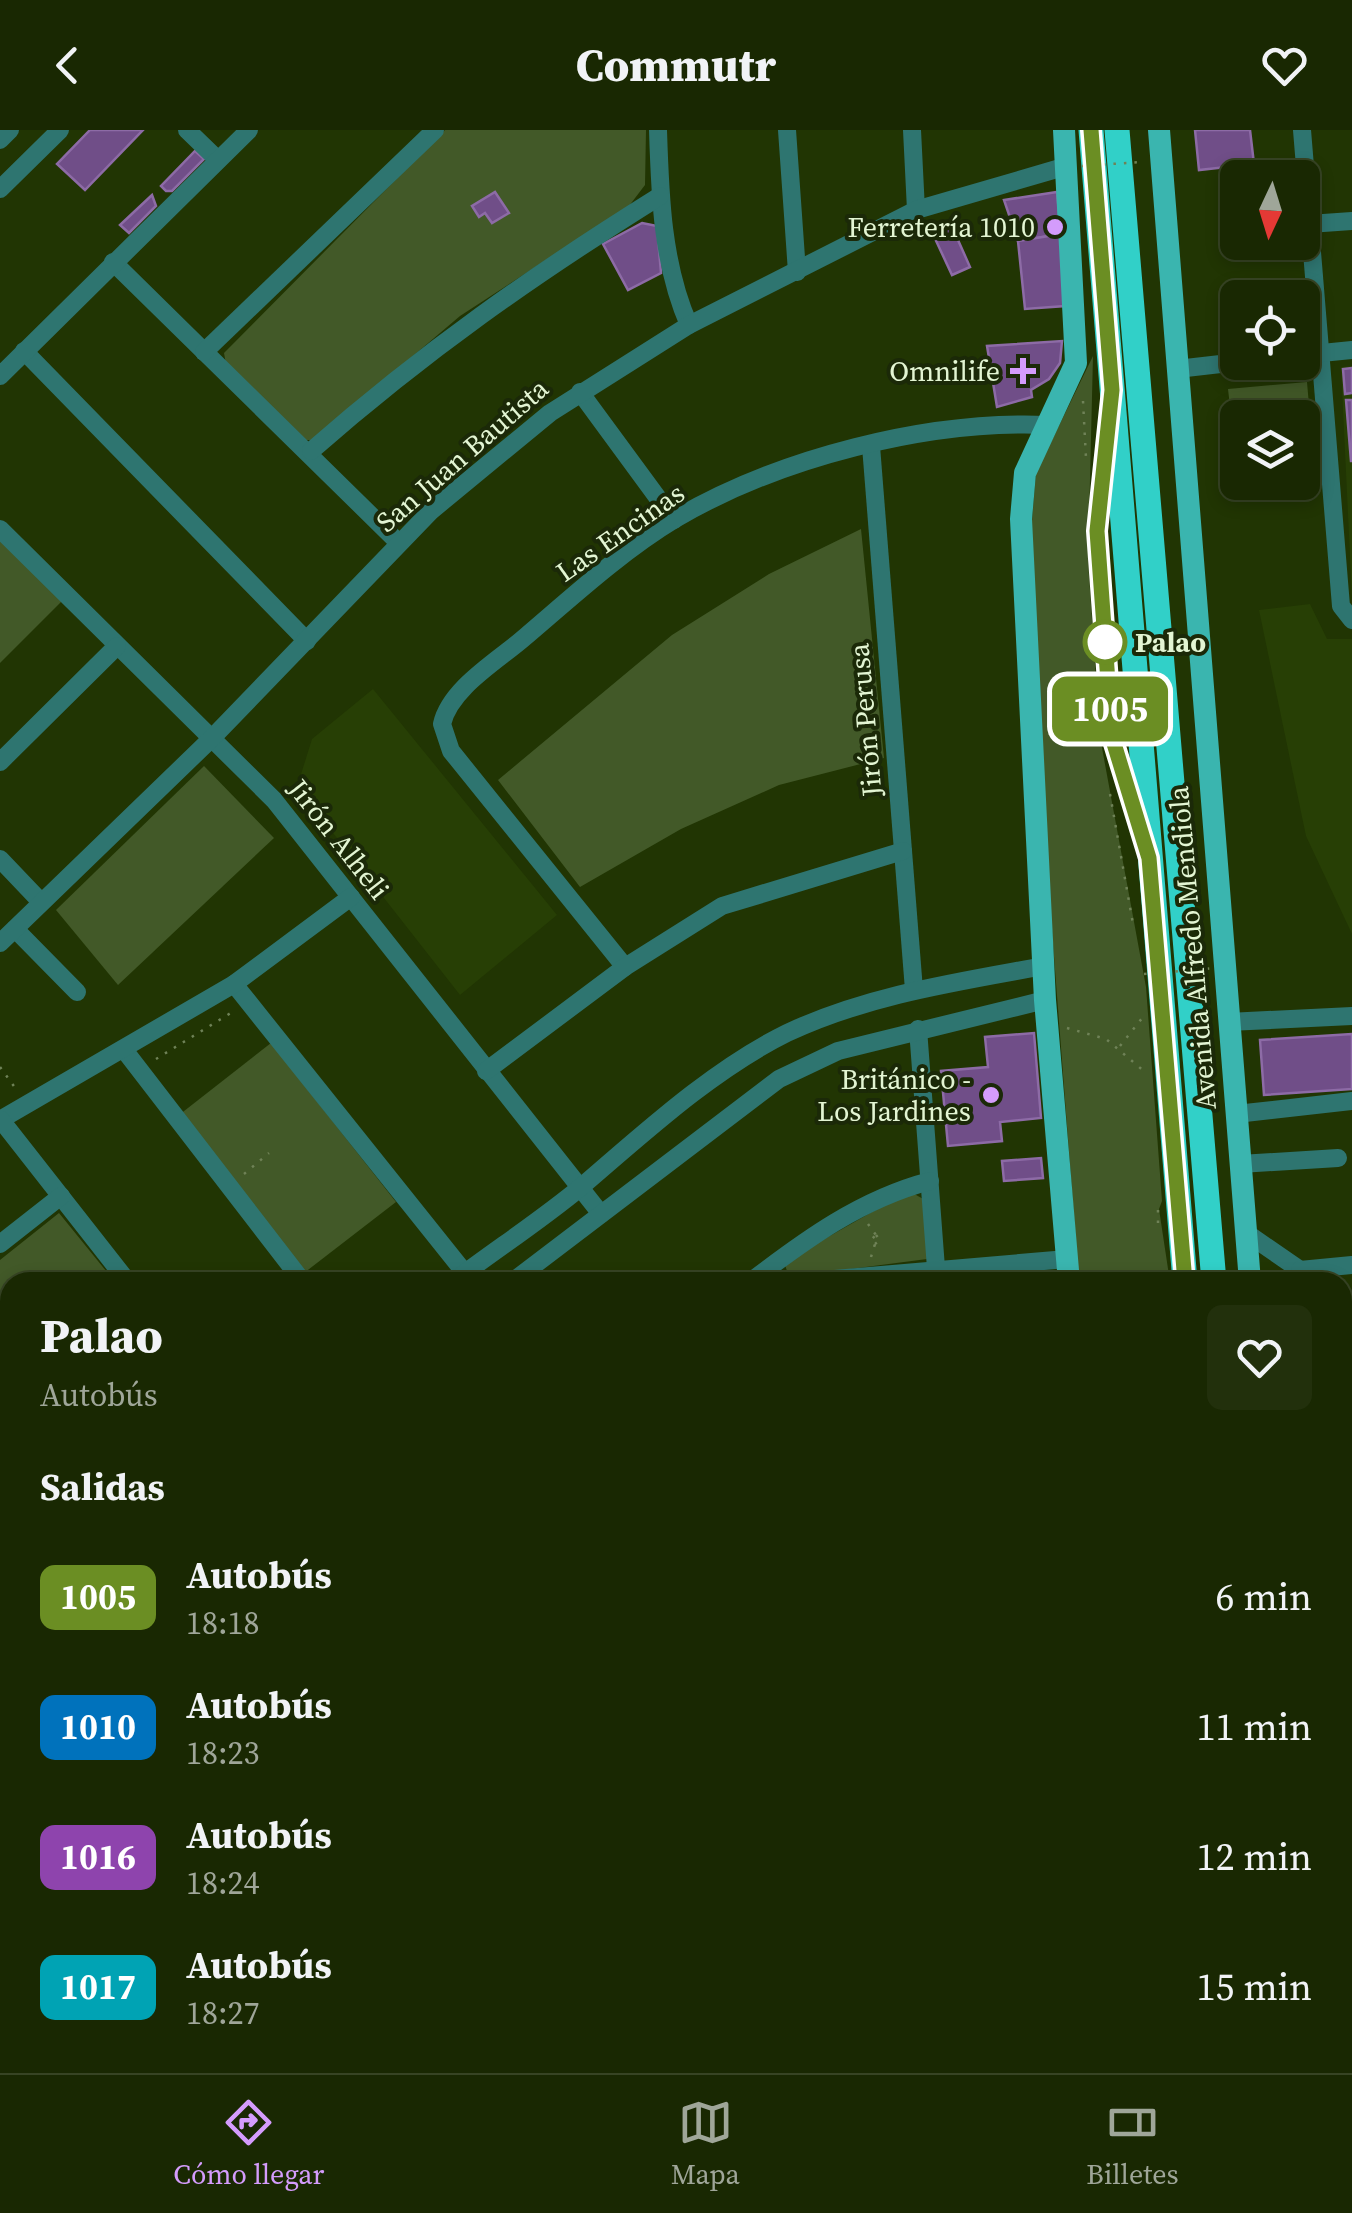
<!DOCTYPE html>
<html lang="es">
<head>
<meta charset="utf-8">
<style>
	body { margin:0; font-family:"Source Serif 4",serif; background:#22300c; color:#f1f3f6; height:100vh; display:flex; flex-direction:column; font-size:38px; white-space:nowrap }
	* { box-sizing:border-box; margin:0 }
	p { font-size:32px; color:#9fa699 }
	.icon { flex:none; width:55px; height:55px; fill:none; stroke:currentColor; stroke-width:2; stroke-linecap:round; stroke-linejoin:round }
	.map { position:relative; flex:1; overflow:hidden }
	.panel { position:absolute; left:0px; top:1142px; width:1352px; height:802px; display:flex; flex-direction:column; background:#192802; border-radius:30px 30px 0 0; box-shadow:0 5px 15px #0003,0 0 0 2px #374424 }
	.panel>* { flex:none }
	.badge { padding:0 20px; border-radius:15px; font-size:35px; line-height:65px }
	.needle { width:65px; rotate:184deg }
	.tools { position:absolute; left:1220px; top:30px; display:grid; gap:20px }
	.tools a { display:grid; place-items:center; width:100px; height:100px; border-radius:15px; background:#192802; box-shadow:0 5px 15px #0003,0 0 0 2px #374424; font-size:50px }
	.map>.badge { position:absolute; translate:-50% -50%; box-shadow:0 0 0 5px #fff }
	h2 { padding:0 40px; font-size:38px; line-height:90px }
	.round { display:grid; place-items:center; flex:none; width:105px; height:105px; border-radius:15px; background:#22300c }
	.summary { display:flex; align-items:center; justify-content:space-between; height:170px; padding:0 40px }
	h1 { font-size:48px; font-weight:800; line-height:75px }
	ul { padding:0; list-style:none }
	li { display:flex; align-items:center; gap:30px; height:130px; padding:0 40px }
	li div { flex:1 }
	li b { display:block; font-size:38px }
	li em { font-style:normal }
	li .badge { min-width:110px; font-weight:700; text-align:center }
	header { display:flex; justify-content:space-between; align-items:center; height:130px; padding:0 40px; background:#192802; font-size:45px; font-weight:800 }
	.dock { display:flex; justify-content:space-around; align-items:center; height:140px; border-top:2px solid #374424; background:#192802; font-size:28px; color:#9fa699 }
	.dock a { display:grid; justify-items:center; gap:5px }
	.dock .current { color:#d49cfc }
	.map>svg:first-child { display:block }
</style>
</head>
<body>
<header><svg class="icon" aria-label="back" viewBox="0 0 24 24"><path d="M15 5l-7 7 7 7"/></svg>Commutr<svg class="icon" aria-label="heart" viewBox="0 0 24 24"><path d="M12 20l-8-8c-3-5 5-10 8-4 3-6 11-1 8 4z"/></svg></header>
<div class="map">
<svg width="1352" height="1943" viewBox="0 0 1352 1943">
	<rect width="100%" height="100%" fill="#213503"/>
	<g fill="#273f05">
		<polygon points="1352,236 1352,468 1341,237"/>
		<polygon points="1310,474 1327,509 1352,509 1352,804 1306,706 1259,480"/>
		<polygon points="373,559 557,785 460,865 297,657 312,609"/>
		<rect x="1342" y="1286" width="10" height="485"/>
	</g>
	<g fill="#425928">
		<polygon points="445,0 646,0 645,55 629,76 460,186 314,310 304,310 226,234 224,223"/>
		<polygon points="1093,226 1088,431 1100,607 1146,857 1162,1071 1159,1079 1170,1152 1079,1152 1026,461 1036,343"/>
		<polygon points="1307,252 1310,287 1238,288 1237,294 1232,294 1228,259"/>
		<polygon points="861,399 884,628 779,655 681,699 580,757 498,650 672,505 769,444"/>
		<polygon points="0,406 64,469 0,533"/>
		<polygon points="204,636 274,708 118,855 56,780"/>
		<polygon points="271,913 396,1072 304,1143 179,985"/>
		<polygon points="909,1061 925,1070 927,1129 789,1147 784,1132"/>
		<polygon points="59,1083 115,1152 10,1152 10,1290 0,1298 0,1130"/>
	</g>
	<g fill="#704e88" stroke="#8d6ba6" stroke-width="2.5">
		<polygon points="90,0 143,0 85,60 57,34"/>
		<polygon points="1195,0 1250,0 1254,34 1199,40"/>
		<polygon points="195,21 204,29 172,61 166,61 161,56"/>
		<polygon points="495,62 509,83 492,93 485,83 479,87 472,76"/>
		<polygon points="1057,62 1061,104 1018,111 1004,70"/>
		<polygon points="152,65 156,76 129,103 120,95"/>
		<polygon points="950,92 970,137 952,145 931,100"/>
		<polygon points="642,93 657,96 661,143 628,160 603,114"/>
		<polygon points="1061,104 1065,176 1025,179 1018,111"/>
		<polygon points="1062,211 1060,233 1049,249 1031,260 1032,267 997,277 987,216"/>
		<polygon points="1352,238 1352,263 1345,264 1343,239"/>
		<polygon points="1346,270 1352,270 1352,331 1351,331"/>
		<polygon points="1034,903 1041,988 1000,992 1002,1011 948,1016 941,941 988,937 985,907"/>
		<polygon points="1352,904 1352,959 1264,965 1260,910"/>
		<polygon points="1041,1028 1043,1048 1004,1051 1002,1031"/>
		<polygon points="1352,1781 1352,1934 1342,1935 1342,1782"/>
		<polygon points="701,1935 724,1935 730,1943 702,1943"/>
		<polygon points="1133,1935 1195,1935 1196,1943 1133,1943"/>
	</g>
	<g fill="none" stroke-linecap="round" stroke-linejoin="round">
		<g stroke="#6f8257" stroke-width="2.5" stroke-dasharray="2.5 8" stroke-linecap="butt">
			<polyline points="1083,271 1086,328"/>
			<polyline points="1110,664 1133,794"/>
			<polyline points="1067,898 1106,909 1145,942"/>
			<polyline points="1120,916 1143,887"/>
			<polyline points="156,929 234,881"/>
			<polyline points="0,937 16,959"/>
			<polyline points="244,1044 269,1023"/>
			<polyline points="1158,1093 1158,1072"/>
			<polyline points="868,1094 876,1105"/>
			<polygon points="876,1105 880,1110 875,1114 871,1110"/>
			<polyline points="871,1127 875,1114"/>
		</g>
		<g stroke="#2e7570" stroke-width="18">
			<polyline points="187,0 218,30"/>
			<path d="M658 0C660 65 662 134 689 195"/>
			<polyline points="787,0 797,142"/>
			<polyline points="912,0 916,80"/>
			<polyline points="1302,0 1341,476 1352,490"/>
			<polyline points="0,10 10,0"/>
			<polyline points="0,59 60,0"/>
			<polyline points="1309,94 1352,91"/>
			<polyline points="113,132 399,413"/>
			<polyline points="24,221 307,511"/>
			<polyline points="204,222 435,0"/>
			<polyline points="1302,225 1352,220"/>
			<polyline points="1177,239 1238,232"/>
			<polyline points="0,246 249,0"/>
			<polyline points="580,262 674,390"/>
			<polyline points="1107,305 1097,401 1112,607 1140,699"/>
			<polyline points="871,316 914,860"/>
			<path d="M311 321C425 221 532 146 660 66"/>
			<polyline points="0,399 274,670 601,1084"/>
			<polyline points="0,632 117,516"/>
			<polyline points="0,729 41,772"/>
			<polyline points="15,799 77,862"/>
			<polyline points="0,813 213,607 431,381 550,283 689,195 916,80 1067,36"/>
			<path d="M625 837 451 621 442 594C450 558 499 530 525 507 572 467 622 421 675 389 779 328 927 290 1047 295"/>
			<polyline points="234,854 465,1143"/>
			<polyline points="1228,892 1352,886"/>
			<polyline points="918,899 936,1138"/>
			<polyline points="125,921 303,1152"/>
			<polyline points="486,941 625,837 722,776 903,721"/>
			<polyline points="1236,984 1352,971"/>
			<polyline points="0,990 234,854 351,767"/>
			<polyline points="1,990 128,1152"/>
			<polyline points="1240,1034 1338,1028"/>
			<polyline points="1245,1102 1300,1140 1301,1152"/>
			<polyline points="0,1114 61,1066"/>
			<polyline points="1300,1140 1352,1135"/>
			<path d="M453 1152C495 1120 540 1091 581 1057 644 1003 712 940 787 903 868 865 957 852 1044 836"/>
			<polyline points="512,1152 779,949 838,921 1045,870"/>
			<path d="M750 1152C805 1110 861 1069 930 1051"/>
			<polyline points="799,1152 1067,1129"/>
			<polyline points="1342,1189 1352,1183"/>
			<polyline points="1342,1255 1352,1255"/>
			<polyline points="0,1314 10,1306"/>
			<polyline points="0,1513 10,1505"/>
			<polyline points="0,1552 10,1544"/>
			<polyline points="1342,1619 1352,1619"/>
			<polyline points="0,1736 10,1728"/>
			<polyline points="1342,1772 1352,1771"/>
			<polyline points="0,1808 10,1821"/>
			<polyline points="0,1865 10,1878"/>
			<polyline points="55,1935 61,1943"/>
			<polyline points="98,1935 104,1943"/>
			<polyline points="742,1935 742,1943"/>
			<polyline points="179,1943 189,1935"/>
			<polyline points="242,1943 252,1935"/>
			<polyline points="452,1943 462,1935"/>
		</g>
		<g stroke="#3ab5af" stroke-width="22">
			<polyline points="1064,0 1076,233 1025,343 1021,389 1045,870 1069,1152"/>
			<polyline points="1159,0 1250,1152"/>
			<polyline points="1119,1935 1120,1943"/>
			<polyline points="1312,1935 1313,1943"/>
		</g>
		<g stroke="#31d0c8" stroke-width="25">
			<polyline points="1091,0 1185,1152"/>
			<polyline points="1117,0 1214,1152"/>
			<polyline points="1230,1935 1230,1943"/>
			<polyline points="1269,1935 1272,1943"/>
			<polyline points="1208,1943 1209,1935"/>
		</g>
		<g stroke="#6f8257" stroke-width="2.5" stroke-dasharray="2.5 8" stroke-linecap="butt">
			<polyline points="1082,36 1141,32"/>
			<polyline points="1144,844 1216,838"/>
		</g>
	</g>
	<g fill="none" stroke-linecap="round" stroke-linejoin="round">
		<defs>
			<polyline id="line" points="1091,0 1112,260 1097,401 1112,607 1149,728 1185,1152"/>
		</defs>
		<use href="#line" stroke="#fff" stroke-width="22"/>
		<use href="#line" stroke="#6b8e23" stroke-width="15"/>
	</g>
	<g fill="#d49cfc" stroke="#1b2908" stroke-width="4">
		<circle cx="1055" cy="97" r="10"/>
		<path d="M1018 226h10v10h10v10h-10v10h-10v-10h-10v-10h10z"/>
		<circle cx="991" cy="965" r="10"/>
	</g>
	<circle fill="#fff" stroke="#6b8e23" stroke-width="5" cx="1105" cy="512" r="20"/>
	<g text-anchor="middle" stroke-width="8" stroke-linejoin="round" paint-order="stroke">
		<g font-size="28" fill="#e3f5d3" stroke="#1b2908" text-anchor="end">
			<text x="1035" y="107">Ferretería 1010</text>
			<text x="1000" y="251">Omnilife</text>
			<text x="971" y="959">Británico -<tspan x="971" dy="32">Los Jardines</tspan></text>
		</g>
		<g font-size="28" fill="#e3f5d3" stroke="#1b2908">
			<text transform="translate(462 325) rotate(-41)" y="10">San Juan Bautista</text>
			<text transform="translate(620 402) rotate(-35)" y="10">Las Encinas</text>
			<text transform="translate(865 590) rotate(-95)" y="10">Jirón Perusa</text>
			<text transform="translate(339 709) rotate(52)" y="10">Jirón Alheli</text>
			<text transform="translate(1192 818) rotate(-95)" y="10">Avenida Alfredo Mendiola</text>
		</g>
		<g font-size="28" font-weight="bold" fill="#e3f5d3" stroke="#1b2908" text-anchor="start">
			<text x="1135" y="522">Palao</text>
		</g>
	</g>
</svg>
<div class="tools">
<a><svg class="needle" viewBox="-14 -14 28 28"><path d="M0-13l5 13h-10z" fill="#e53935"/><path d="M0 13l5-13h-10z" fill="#9fa699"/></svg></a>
<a><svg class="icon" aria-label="locate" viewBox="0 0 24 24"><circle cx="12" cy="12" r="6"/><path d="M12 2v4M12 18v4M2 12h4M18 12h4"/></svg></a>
<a><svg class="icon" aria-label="layers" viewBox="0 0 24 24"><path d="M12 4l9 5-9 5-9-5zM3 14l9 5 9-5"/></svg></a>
</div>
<b class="badge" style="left:1110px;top:579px;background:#6b8e23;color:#fff">1005</b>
<section class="panel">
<div class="summary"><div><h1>Palao</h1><p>Autobús</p></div><a class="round"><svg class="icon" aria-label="heart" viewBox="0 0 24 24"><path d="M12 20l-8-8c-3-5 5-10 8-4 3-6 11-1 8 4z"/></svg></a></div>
<h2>Salidas</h2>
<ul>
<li><span class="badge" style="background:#6b8e23;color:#fff">1005</span><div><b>Autobús</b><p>18:18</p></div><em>6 min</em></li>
<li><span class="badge" style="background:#0072bc;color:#fff">1010</span><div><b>Autobús</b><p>18:23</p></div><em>11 min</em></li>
<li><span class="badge" style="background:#8e44ad;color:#fff">1016</span><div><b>Autobús</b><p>18:24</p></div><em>12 min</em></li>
<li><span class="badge" style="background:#00a3b4;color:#fff">1017</span><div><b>Autobús</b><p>18:27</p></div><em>15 min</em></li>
</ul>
</section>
</div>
<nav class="dock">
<a class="current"><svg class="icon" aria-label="directions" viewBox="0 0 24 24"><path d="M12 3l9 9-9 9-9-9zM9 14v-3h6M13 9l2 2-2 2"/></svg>Cómo llegar</a>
<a><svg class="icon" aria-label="map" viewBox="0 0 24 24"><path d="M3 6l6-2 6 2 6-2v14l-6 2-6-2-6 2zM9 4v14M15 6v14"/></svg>Mapa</a>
<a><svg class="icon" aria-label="tickets" viewBox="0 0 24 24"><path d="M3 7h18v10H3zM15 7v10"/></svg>Billetes</a>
</nav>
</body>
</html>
